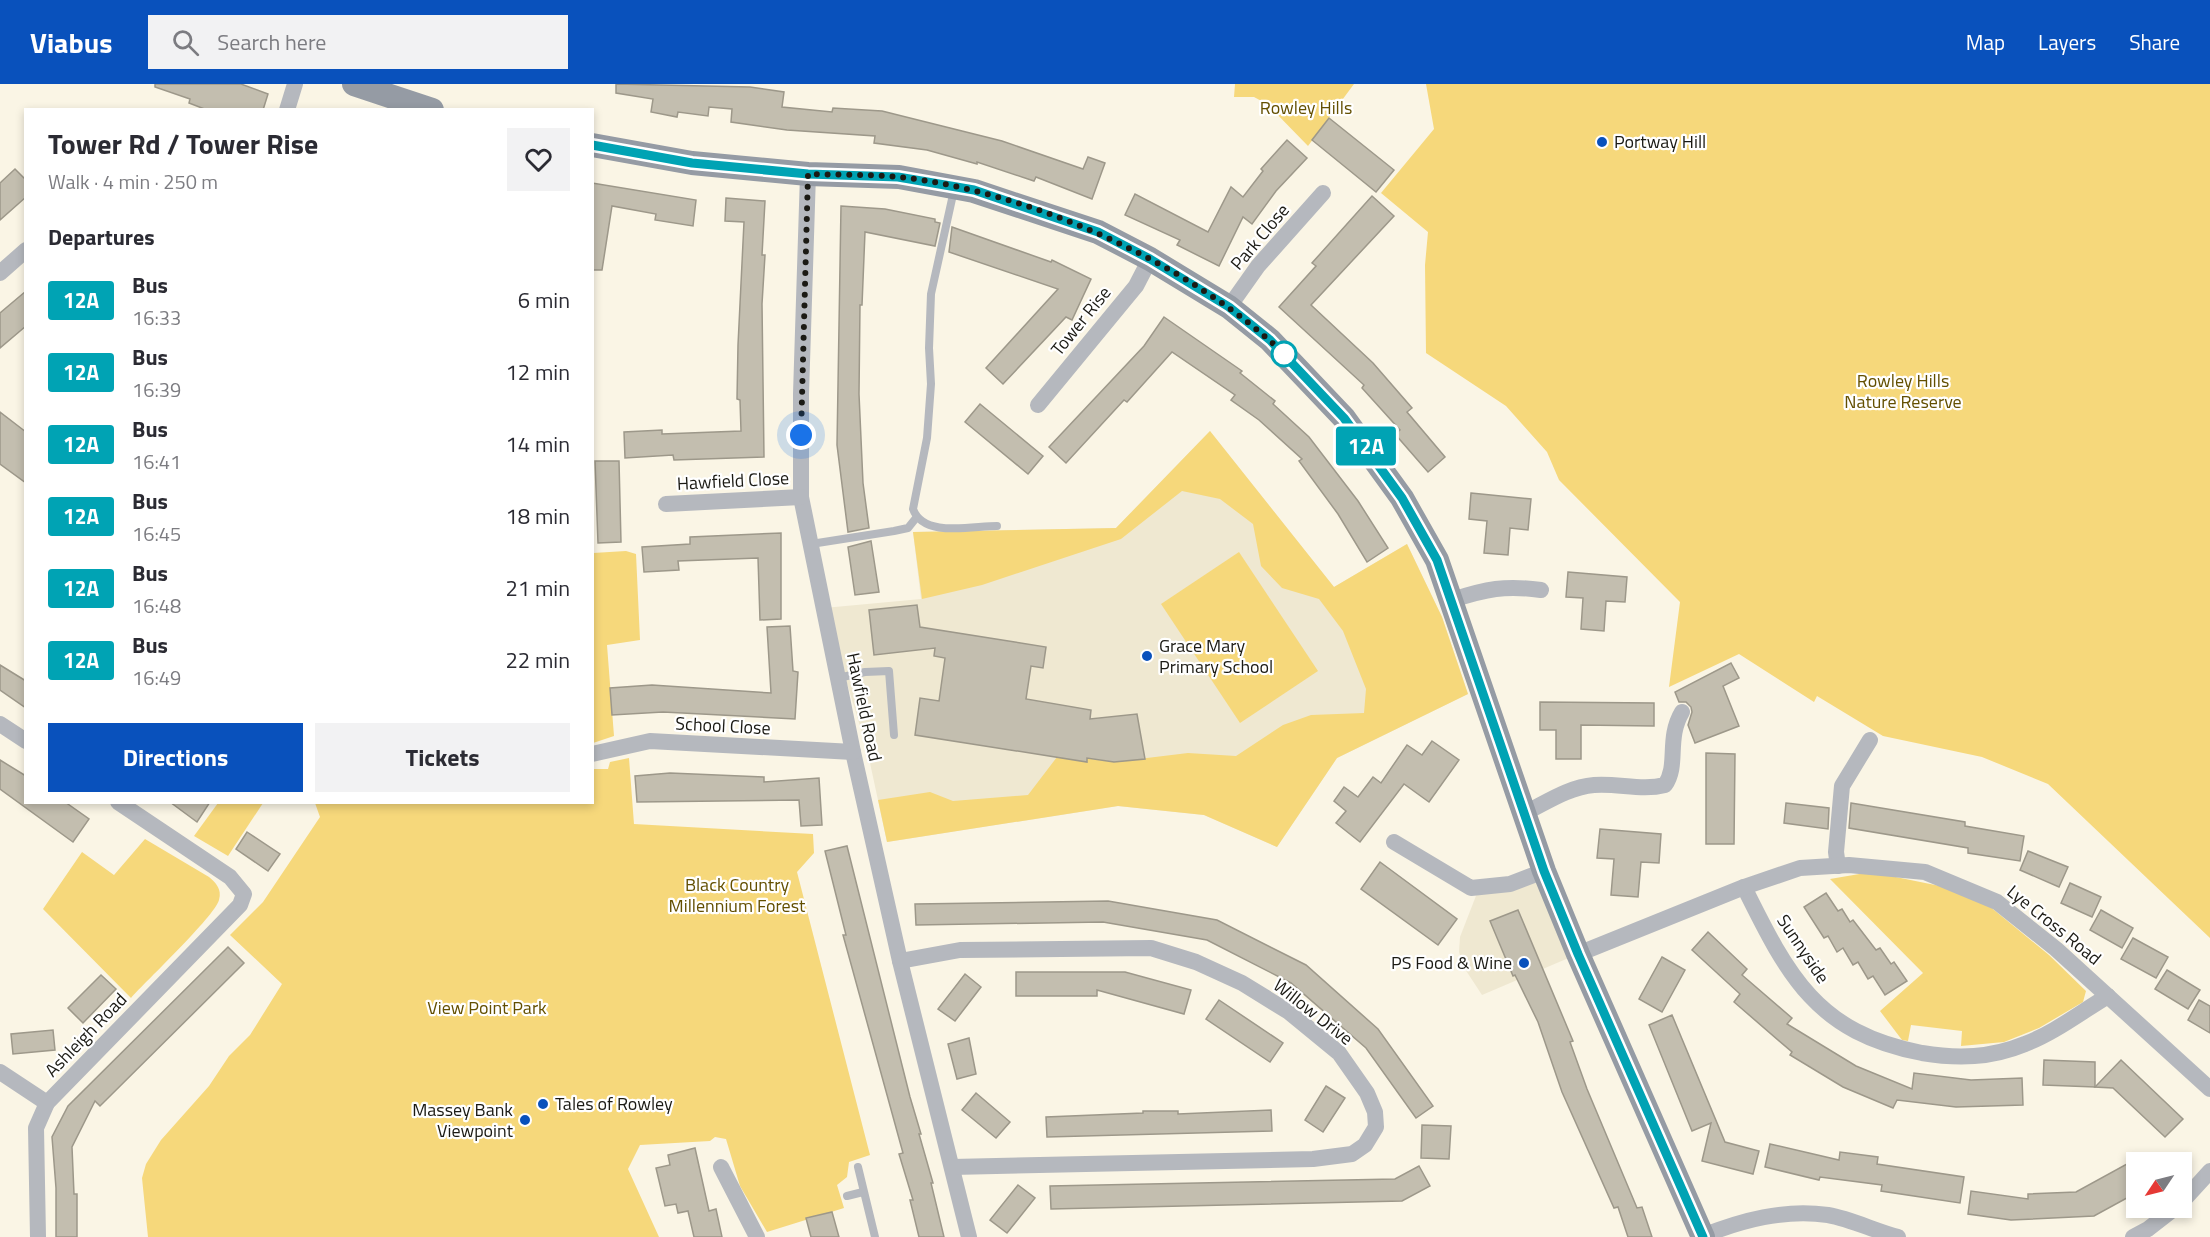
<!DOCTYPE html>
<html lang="en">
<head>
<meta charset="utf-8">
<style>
	body { margin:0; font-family:"Titillium Web",sans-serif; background:#f2f2f3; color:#2b2b33; height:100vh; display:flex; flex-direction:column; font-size:22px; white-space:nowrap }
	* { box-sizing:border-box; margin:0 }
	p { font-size:20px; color:#7c7c81 }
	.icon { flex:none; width:33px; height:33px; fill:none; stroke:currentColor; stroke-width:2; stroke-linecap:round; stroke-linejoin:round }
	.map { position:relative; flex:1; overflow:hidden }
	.side { position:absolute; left:24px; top:24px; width:570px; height:696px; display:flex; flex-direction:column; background:#fff; border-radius:0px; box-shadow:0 3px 9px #0003 }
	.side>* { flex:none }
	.badge { padding:0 12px; border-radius:4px; font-size:21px; line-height:39px }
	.needle { width:39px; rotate:235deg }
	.controls { position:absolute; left:2126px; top:1068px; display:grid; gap:12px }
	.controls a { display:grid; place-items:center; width:66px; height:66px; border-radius:0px; background:#fff; box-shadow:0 3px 9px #0003; font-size:30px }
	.you { position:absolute; width:30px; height:30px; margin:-15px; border:4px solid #fff; border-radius:50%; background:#1a73e8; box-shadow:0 0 0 9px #1a73e833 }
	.map>.badge { position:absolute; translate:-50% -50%; box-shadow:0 0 0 3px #fff }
	h2 { padding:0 24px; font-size:22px; line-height:54px }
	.round { display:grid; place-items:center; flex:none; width:63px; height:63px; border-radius:0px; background:#f2f2f3 }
	.overview { display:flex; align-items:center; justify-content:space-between; height:102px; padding:0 24px }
	h1 { font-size:28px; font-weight:700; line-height:45px }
	.action { display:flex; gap:12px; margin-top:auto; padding:12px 24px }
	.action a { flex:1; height:69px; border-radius:0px; background:#0951bc; color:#fff; font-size:24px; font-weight:700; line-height:69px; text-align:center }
	.action a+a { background:#f2f2f3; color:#2b2b33 }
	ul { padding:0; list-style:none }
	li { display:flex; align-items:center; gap:18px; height:72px; padding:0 24px }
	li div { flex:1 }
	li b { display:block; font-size:22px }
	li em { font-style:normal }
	li .badge { min-width:66px; font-weight:700; text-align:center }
	header { display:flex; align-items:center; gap:36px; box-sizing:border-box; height:84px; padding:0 30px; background:#0951bc; color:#fff }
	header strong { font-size:28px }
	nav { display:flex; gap:33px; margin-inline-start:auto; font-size:21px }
	.search { width:420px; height:54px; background:#f2f2f3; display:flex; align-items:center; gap:15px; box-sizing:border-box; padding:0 21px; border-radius:0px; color:#7c7c81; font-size:22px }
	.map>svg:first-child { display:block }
</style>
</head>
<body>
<header>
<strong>Viabus</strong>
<div class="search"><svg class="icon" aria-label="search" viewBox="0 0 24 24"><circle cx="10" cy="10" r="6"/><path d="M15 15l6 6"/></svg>Search here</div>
<nav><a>Map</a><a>Layers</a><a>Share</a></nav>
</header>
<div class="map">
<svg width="2210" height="1153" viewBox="0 0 2210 1153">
	<rect width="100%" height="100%" fill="#faf5e5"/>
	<g fill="#efe8d1">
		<polygon points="1210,347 1334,503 1407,460 1442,533 1468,610 1337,674 1277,763 1204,731 1118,722 887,758 867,665 824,524 921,515 913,448 1116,444"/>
		<polygon points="1544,787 1578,870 1482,911 1463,882 1459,868 1460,853 1479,804"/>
	</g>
	<g fill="#f6d87b">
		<polygon points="1235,0 1354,0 1308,62 1267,20 1254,13 1234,13"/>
		<polygon points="1426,0 2210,0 2210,854 2048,700 1982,673 1883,652 1817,612 1814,618 1739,570 1669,603 1680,518 1559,396 1547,368 1506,322 1426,269 1425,181 1428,148 1381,109 1434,45"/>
		<polygon points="1210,347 1334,503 1407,460 1442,533 1468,610 1337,674 1277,763 1204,731 1118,722 887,758 878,716 930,708 953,717 1028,711 1057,673 1086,678 1087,674 1114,678 1188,669 1236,672 1283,641 1311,631 1364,629 1366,605 1343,547 1319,515 1282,504 1261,482 1253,440 1220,415 1182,407 1121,455 982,501 922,515 913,448 1116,444"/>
		<polygon points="626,467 636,470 640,556 607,561 614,652 593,659 593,469"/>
		<polygon points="1239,468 1318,587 1240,639 1161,520"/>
		<polygon points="629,674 634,740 813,750 814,769 797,788 870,1071 849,1078 847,1093 837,1101 844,1124 767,1148 740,1102 726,1055 715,1053 710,1057 640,1061 628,1085 659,1153 148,1153 142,1094 146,1080 161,1056 209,1002 229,972 250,951 282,900 230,851 263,818 320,733 315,719 592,718 593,685 608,685 610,678"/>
		<polygon points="218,719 263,719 228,772 194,752"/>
		<path d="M145 755 209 793C216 799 222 805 219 816 214 833 146 897 131 914L43 825 82 768 114 791Z"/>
		<polygon points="1871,788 1940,802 1988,821 2049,871 2086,907 2083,918 2039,944 2004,958 1961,962 1962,947 1911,941 1908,957 1902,956 1880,927 1923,889 1830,795"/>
	</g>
	<g fill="#c3beaf" stroke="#9d988a" stroke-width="1.5">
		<polygon points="155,0 241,0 268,10 263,26 207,26 189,19 190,15 155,3"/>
		<polygon points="616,0 750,3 784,8 782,23 832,28 833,24 882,27 1002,57 1083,85 1088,73 1105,79 1092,115 1036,93 1034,97 977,78 977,80 927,66 874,59 875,52 787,46 731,38 732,25 709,23 708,32 678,28 677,33 651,28 653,15 616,9"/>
		<polygon points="1329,34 1394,86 1376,108 1312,56"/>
		<polygon points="1287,56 1307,74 1276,107 1252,140 1243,133 1219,182 1177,161 1180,156 1125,131 1135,110 1208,148 1231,103 1243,113 1263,87 1261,85"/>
		<polygon points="15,85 26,96 26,113 0,136 0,99"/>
		<polygon points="592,99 696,116 693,142 655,136 656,130 612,122 602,186 592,186"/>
		<polygon points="1372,112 1394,132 1311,221 1373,279 1412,324 1407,328 1445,373 1428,388 1395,350 1400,346 1362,304 1364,301 1279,223 1316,182 1312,179"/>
		<polygon points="726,114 765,117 762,171 765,171 762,220 764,373 674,376 673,371 625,374 624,348 662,346 662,350 741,347 740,316 737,315 738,261 744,138 725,137"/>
		<polygon points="841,122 885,125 935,135 935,138 940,139 935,162 865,148 862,221 860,221 859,310 863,399 869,444 848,448 837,361"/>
		<polygon points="952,143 1051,178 1052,176 1091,195 1072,236 1066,233 1003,300 986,284 1058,205 949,168"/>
		<polygon points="26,207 26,242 0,264 0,229"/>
		<polygon points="1164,233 1242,287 1240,289 1275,317 1273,320 1309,353 1358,417 1388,464 1367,478 1338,430 1299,377 1302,375 1259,336 1231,316 1235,311 1172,268 1127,318 1124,316 1066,379 1049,363 1144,262"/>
		<polygon points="980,320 1043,372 1028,390 965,338"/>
		<polygon points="0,328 26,348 26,399 0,380"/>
		<polygon points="595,377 619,377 621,458 598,459"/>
		<polygon points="1471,409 1531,415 1528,446 1510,444 1508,471 1484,469 1487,437 1469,435"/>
		<polygon points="781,449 781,535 760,536 758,474 678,477 679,486 644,488 642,463 690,460 690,453"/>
		<polygon points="871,457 879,508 855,511 848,463"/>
		<polygon points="1568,488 1627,493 1625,518 1606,517 1604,547 1581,545 1583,514 1566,513"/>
		<polygon points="917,521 920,543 1046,563 1043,584 1031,582 1026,615 1091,626 1090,635 1137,630 1145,675 1114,678 1087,674 1087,678 915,651 920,614 939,617 945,574 934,572 935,564 874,571 869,526"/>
		<polygon points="790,542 793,587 798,588 795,635 663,628 612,631 610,604 652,601 771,609 767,543"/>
		<polygon points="1731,579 1739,594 1723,602 1739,642 1695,659 1688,641 1692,628 1691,623 1686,618 1679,618 1675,608"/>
		<polygon points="0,581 26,597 26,624 0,606"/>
		<polygon points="1540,618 1654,619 1654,642 1581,641 1581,675 1556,675 1556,646 1540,646"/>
		<polygon points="1432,657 1459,676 1429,718 1404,700 1360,758 1336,739 1346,727 1334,717 1344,703 1358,713 1373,693 1381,699 1407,661 1422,671"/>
		<polygon points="1706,669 1735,670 1734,760 1706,760"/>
		<polygon points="0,676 26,692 26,718 65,718 89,735 73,758 0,705"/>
		<polygon points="670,689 764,693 764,698 819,694 822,741 801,742 799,716 637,718 635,692"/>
		<polygon points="170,718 210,718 197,738"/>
		<polygon points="1786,719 1829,724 1828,745 1784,739"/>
		<polygon points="1851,719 1965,738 1965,742 2024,752 2020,777 1968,769 1968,764 1849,744"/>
		<polygon points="1600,745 1661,750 1659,779 1641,778 1638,813 1611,811 1614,775 1597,774"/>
		<polygon points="247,748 280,770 268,787 236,765"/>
		<polygon points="847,762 910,1013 921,1050 919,1050 933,1099 931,1099 944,1153 919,1153 910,1116 913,1116 899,1070 903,1069 843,851 846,851 825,767"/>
		<polygon points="2028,767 2068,783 2059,803 2020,786"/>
		<polygon points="1380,778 1457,835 1438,861 1361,805"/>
		<polygon points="2070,799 2101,813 2092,833 2061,819"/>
		<polygon points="1826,809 1838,827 1842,825 1850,838 1853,836 1876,866 1880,864 1891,880 1894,878 1907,897 1885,911 1873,892 1868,895 1858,878 1853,881 1843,864 1837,868 1828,852 1824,854 1804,823"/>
		<polygon points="1108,817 1217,836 1306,881 1378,945 1433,1022 1416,1034 1366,964 1291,899 1207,856 1103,838 916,841 915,820"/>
		<polygon points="1518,826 1573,957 1570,958 1587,1005 1637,1124 1642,1123 1652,1153 1628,1153 1618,1123 1614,1124 1562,1008 1538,938 1515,891 1513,892 1490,837"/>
		<polygon points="2101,826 2133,844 2122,864 2090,846"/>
		<polygon points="1708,848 1747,885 1742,891 1792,934 1787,940 1856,982 1912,1005 1914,989 1971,996 2022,994 2023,1021 1956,1023 1897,1016 1893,1024 1843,1003 1790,971 1792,968 1734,918 1740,910 1692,866"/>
		<polygon points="2133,854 2168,873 2156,894 2121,875"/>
		<polygon points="228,863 244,879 100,1022 95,1017 72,1063 74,1110 77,1110 77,1153 56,1153 56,1104 52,1053 68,1022"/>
		<polygon points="1662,873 1685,886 1662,928 1639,915"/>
		<polygon points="2167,886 2200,906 2188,925 2155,905"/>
		<polygon points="1016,888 1125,888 1191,906 1184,930 1097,906 1097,912 1016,912"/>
		<polygon points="965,890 981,903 955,937 938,925"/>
		<polygon points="101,891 116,905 83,939 68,924"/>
		<polygon points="1219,916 1283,959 1270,978 1206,935"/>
		<polygon points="2199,916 2210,922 2210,949 2188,936"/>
		<polygon points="1672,931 1725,1058 1759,1067 1753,1090 1702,1077 1711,1039 1692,1047 1649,941"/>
		<polygon points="53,946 55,966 13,970 11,950"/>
		<polygon points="969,954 976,990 957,995 948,960"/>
		<polygon points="2044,976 2095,978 2095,1003 2043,1001"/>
		<polygon points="2121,976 2183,1035 2165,1053 2113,1004 2095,1003"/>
		<polygon points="1326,1002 1345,1014 1323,1048 1305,1036"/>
		<polygon points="976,1009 1010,1038 996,1054 962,1026"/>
		<polygon points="1271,1026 1272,1047 1047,1053 1046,1033 1143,1029 1143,1027 1178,1027 1178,1030"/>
		<polygon points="1422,1041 1451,1042 1449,1075 1421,1074"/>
		<polygon points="1770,1060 1839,1076 1840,1068 1878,1073 1877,1080 1964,1093 1960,1119 1881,1107 1882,1101 1820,1093 1819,1096 1765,1083"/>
		<polygon points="695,1064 709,1127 716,1125 722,1153 694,1153 688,1127 678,1129 676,1120 665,1122 656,1084 670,1081 668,1071"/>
		<polygon points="2136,1075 2136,1109 2094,1132 2011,1136 1968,1130 1971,1107 2028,1115 2028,1110 2076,1108"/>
		<polygon points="1419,1082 1430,1102 1402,1117 1051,1125 1050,1102 1395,1095"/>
		<polygon points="1018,1101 1035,1114 1007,1149 990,1136"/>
		<polygon points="832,1128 839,1153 811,1153 806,1134"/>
	</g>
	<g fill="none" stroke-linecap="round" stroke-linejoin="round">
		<g stroke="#b5b8be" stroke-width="8">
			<path d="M954 106 931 210 929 264 931 300 927 354 913 425C923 454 972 442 997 442"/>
			<polyline points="811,460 894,447 908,444 916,434"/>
			<polyline points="838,594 865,588 889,587 894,651"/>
			<polyline points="858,1083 875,1153"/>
			<polyline points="847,1112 863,1108"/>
		</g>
		<g stroke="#b5b8be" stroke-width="16">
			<polyline points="287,26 295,0"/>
			<polyline points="808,90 801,310 801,413 853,668 900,877 969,1153"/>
			<polyline points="0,189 26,166"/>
			<polyline points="1229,223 1258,182 1323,109"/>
			<polyline points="1038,321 1136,202 1150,175"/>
			<polyline points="666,420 801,413"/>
			<path d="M1452 516C1486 505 1505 501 1541 506"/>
			<polyline points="0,640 26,657"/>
			<polyline points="592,670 650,657 853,668"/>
			<path d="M1525 729C1547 718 1569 703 1594 701 1618 699 1642 707 1665 701 1679 681 1666 655 1682 628"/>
			<polyline points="1394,758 1471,804 1510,800 1544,787"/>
			<polyline points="1838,782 1836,768 1842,702 1870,656"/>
			<path d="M1744 803C1788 892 1817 949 1922 969 1958 975 1991 974 2025 960 2054 949 2081 928 2108 912"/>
			<polyline points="1578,870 1744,803 1800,784 1849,781 1925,788 1997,818 2056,865 2210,1005"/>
			<polyline points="900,877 960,866 1151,864 1196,878 1242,899 1289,928 1339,969 1367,1009 1375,1028 1376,1043 1365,1061 1352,1070 1313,1075 952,1083"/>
			<polyline points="0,988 47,1019"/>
			<polyline points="721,1083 757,1153"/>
			<polyline points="2181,1119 2210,1087"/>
			<path d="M1702 1152C1743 1136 1783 1125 1828 1131 1851 1135 1875 1147 1898 1153"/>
			<polyline points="38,1153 36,1044 47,1019 240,821 244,810 230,793 118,718"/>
			<polyline points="2133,1153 2148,1145 2175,1124"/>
		</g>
		<g stroke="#959ba4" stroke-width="24">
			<polyline points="354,0 432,26"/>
			<polyline points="592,61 692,79 808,90 899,93 974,107 1098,148 1150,175 1229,223 1270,256 1344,334 1402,414 1437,476 1544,787 1578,870 1703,1153"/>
		</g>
	</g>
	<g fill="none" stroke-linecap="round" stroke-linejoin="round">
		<defs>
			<polyline id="line" points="592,61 692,79 808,90 898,93 974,106 1098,148 1150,175 1229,223 1270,256 1344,334 1402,414 1437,476 1544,787 1578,870 1703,1153"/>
		</defs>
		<use href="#line" stroke="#fff" stroke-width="14"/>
		<use href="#line" stroke="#00a3b4" stroke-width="9"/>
		<path stroke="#1b1a14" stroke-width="6" stroke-dasharray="0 10.8" d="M801 351 808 90C838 91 869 90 899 93 1028 107 1193 180 1286 272L1284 270"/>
	</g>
	<g fill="#0951bc" stroke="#fff" stroke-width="2">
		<circle cx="1602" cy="58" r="6"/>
		<circle cx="1147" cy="572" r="6"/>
		<circle cx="1524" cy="879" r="6"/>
		<circle cx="543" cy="1020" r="6"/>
		<circle cx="525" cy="1036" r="6"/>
	</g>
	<circle fill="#fff" stroke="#00a3b4" stroke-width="3" cx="1284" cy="270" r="12"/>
	<g text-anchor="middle" stroke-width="4.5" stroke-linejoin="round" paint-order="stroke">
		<g font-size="18" fill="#634f00" stroke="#fff">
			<text x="1306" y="30">Rowley Hills</text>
			<text x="1903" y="303">Rowley Hills<tspan x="1903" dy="21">Nature Reserve</tspan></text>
			<text x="737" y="807">Black Country<tspan x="737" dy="21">Millennium Forest</tspan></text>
			<text x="487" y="930">View Point Park</text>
		</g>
		<g font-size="18" fill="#1b1a14" stroke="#fff" text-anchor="start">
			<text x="1614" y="64">Portway Hill</text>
			<text x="1159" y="568">Grace Mary<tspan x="1159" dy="21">Primary School</tspan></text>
			<text x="1512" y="885" text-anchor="end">PS Food &amp; Wine</text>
			<text x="555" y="1026">Tales of Rowley</text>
			<text x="513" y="1032" text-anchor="end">Massey Bank<tspan x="513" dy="21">Viewpoint</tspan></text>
		</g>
		<g font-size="18" fill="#1b1a14" stroke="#fff">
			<text transform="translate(1260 153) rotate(-50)" y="6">Park Close</text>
			<text transform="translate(1081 237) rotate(-51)" y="6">Tower Rise</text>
			<text transform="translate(733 397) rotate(-3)" y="6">Hawfield Close</text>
			<text transform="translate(864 623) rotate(78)" y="6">Hawfield Road</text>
			<text transform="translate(723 642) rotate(3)" y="6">School Close</text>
			<text transform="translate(2054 841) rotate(39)" y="6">Lye Cross Road</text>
			<text transform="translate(1803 865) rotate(56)" y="6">Sunnyside</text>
			<text transform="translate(1313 928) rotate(38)" y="6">Willow Drive</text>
			<text transform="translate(86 951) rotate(-46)" y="6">Ashleigh Road</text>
		</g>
	</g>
</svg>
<div class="controls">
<a><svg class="needle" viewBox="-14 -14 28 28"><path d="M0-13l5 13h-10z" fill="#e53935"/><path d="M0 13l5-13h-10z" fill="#7c7c81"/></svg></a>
</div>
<div class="you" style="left:801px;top:351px"></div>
<b class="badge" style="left:1366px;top:362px;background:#00a3b4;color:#fff">12A</b>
<section class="side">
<div class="overview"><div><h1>Tower Rd / Tower Rise</h1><p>Walk · 4 min · 250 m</p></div><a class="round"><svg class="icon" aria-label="heart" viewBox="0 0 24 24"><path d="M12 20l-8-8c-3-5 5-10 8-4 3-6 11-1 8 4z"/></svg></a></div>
<h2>Departures</h2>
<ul>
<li><span class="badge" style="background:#00a3b4;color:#fff">12A</span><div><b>Bus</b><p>16:33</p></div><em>6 min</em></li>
<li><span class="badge" style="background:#00a3b4;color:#fff">12A</span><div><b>Bus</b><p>16:39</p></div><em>12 min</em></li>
<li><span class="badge" style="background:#00a3b4;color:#fff">12A</span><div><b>Bus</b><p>16:41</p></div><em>14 min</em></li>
<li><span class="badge" style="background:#00a3b4;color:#fff">12A</span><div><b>Bus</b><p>16:45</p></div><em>18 min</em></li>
<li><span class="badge" style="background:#00a3b4;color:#fff">12A</span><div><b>Bus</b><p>16:48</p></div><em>21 min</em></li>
<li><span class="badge" style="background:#00a3b4;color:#fff">12A</span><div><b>Bus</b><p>16:49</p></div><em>22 min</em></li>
</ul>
<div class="action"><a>Directions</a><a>Tickets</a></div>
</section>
</div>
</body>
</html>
